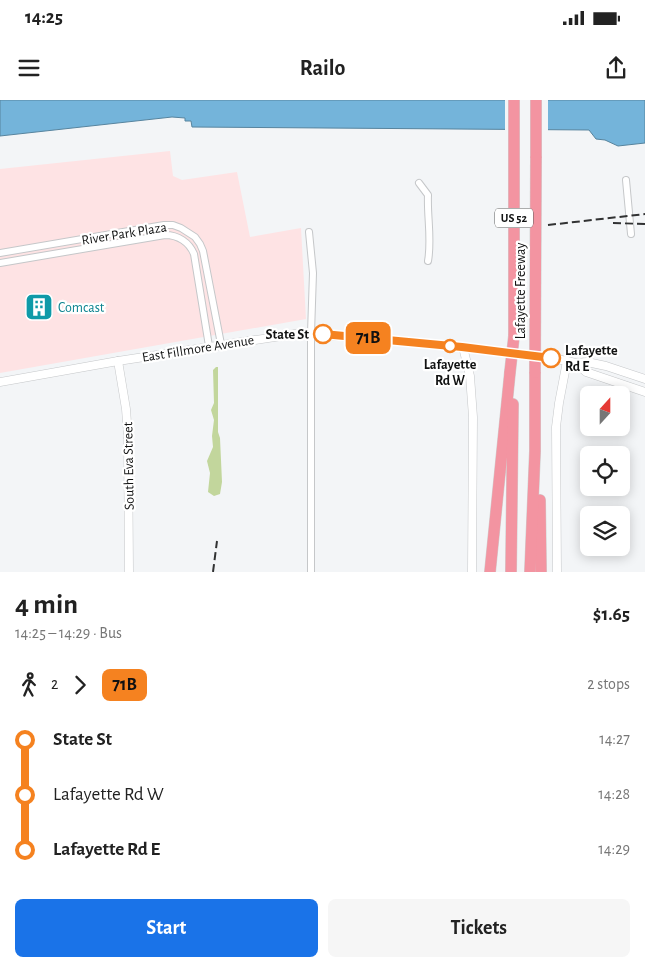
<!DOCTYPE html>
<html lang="en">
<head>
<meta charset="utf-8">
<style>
	body { margin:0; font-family:"Alegreya Sans",sans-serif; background:#f6f6f6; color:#222; height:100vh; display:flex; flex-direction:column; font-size:19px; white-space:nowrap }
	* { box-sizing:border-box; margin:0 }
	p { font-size:16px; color:#767676 }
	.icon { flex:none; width:28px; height:28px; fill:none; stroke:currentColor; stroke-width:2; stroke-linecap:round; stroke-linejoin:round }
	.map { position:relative; height:472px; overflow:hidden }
	.details { display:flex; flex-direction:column; background:#fff; flex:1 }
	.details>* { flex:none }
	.badge { padding:0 10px; border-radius:8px; font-size:18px; line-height:32px }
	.needle { width:32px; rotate:21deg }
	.controls { position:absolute; left:580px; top:286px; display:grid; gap:10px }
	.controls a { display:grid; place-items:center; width:50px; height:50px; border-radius:8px; background:#fff; box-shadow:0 2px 12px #0003; font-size:25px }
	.map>.badge { position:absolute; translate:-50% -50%; box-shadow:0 0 0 2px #fff }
	.legs { display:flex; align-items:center; gap:8px; height:55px; padding:0 15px; font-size:16px }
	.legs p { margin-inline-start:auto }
	.head { display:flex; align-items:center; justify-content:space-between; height:85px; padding:0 15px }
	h1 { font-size:28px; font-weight:700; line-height:38px }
	.cta { display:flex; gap:10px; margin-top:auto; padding:10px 15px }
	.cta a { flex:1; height:58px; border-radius:8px; background:#1a73e8; color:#fff; font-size:20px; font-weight:700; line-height:58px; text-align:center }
	.cta a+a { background:#f6f6f6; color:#222 }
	ul { padding:0 15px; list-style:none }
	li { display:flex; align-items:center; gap:18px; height:55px; font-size:19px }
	li i { display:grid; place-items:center; width:8px; height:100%; margin:0 6px; background:currentColor }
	li i::after { content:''; width:12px; height:12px; margin:-6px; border:4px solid; border-radius:50%; background:#fff }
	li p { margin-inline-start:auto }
	li:first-child i { background:linear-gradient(#0000 50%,currentColor 0) }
	li:last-child i { background:linear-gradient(currentColor 50%,#0000 0) }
	.status { display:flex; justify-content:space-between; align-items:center; height:35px; padding:0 25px; background:#fff; direction:ltr }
	.status svg { height:14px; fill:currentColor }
	header { display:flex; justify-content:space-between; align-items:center; height:65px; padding:0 15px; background:#fff; font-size:22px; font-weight:700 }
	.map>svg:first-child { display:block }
</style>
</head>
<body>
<div class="status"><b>14:25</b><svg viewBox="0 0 49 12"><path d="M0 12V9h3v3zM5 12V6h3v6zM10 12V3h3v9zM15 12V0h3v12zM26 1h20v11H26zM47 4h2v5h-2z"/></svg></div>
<header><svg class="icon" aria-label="menu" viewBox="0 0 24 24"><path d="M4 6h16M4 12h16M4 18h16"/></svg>Railo<svg class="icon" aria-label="share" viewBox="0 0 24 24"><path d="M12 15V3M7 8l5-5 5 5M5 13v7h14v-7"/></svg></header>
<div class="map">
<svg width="645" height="472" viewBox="0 0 645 472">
	<rect width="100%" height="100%" fill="#f3f5f7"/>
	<polygon fill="#fee3e4" points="170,51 173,76 182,80 237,72 250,137 301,128 306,219 0,273 0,69"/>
	<polygon fill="#c2d69c" points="216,267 218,267 218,332 220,338 222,382 220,394 214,396 208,392 210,373 207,361 213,347 212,336 214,320 211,310 214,303 213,270"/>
	<polygon fill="#74b4da" stroke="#57849e" points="0,0 645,0 645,43 618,46 605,40 596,39 589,30 192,27 191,21 185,21 185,18 172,17 0,36"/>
	<rect fill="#f3f5f7" x="505" y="0" width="43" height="32"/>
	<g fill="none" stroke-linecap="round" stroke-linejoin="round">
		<defs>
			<g id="minor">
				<polyline points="626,80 631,134"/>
				<path d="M419 83 428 95C427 117 432 139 428 161"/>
				<polyline points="309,132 313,173 311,233 311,472"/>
				<polyline points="0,153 164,125 173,125 181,128 195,137 200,144 203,151 221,244"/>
				<path d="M0 163 165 135C178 135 189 142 194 154L209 246"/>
			</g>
			<g id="tertiary">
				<polyline points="463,247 470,276 473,317 472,472"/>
				<polyline points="118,261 126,309 128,336 129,472"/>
				<polyline points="576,263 586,272 645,292"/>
				<polyline points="0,282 118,261 301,233 463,247 557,259 576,263 587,262 606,266 645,279"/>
				<polyline points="557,472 556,327 559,303 567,261"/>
			</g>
			<g id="motorway">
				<polyline points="536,58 536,0"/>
				<polyline points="514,236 514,0"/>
				<polyline points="540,400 541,472"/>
				<polyline points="490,472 510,272"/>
				<polyline points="511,472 513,304"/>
				<polyline points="530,472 535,351 535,272"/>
			</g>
		</defs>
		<use href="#minor" stroke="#c5c7c9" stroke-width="8"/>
		<use href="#tertiary" stroke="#c5c7c9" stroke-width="9"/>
		<use href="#motorway" stroke="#d0d0d0" stroke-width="12"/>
		<use href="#minor" stroke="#fff" stroke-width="6"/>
		<use href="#tertiary" stroke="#fff" stroke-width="8"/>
		<use href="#motorway" stroke="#f394a1" stroke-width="11"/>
		<g stroke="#313233" stroke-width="2" stroke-dasharray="8 4" stroke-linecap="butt">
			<polyline points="613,123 645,124"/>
			<polyline points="548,125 645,114"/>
			<polyline points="213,472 217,441"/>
		</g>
		<defs>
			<g id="motorway-bridge">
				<polyline points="510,272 514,236"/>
				<polyline points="535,272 536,58"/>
			</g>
		</defs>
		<use href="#motorway-bridge" stroke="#d0d0d0" stroke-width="12" stroke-linecap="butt"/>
		<use href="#motorway-bridge" stroke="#f394a1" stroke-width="11"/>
	</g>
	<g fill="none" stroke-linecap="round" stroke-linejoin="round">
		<defs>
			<polyline id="line-1" points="323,234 462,247 551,258"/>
		</defs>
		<use href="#line-1" stroke="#fff" stroke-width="11"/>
		<use href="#line-1" stroke="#f58220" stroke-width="8"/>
	</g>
	<defs>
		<symbol id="building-square" viewBox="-11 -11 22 22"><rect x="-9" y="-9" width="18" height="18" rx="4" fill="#0f9aa8" stroke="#fff"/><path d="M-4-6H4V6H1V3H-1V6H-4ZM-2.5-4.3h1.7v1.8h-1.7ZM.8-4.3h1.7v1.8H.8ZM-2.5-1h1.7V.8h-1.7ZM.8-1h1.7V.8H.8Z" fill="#fff"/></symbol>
	</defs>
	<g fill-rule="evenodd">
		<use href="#building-square" x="23" y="191" width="32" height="32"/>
	</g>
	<g fill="#fff" stroke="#f58220" stroke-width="2.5">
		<circle cx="323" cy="234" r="9"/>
		<circle cx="450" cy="246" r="6"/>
		<circle cx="551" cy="258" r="9"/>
	</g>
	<g text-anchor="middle" stroke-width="4.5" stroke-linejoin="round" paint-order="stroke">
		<rect fill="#fff" stroke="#595a5a" stroke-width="1" x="495" y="108.5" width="38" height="19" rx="4"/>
		<g font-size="12" font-weight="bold" fill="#121313">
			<text x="514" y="122">US 52</text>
		</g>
		<g font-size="14" fill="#121313" stroke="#fff">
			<text transform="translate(124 133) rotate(-9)" y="5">River Park Plaza</text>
			<text transform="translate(520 191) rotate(-90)" y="5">Lafayette Freeway</text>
			<text transform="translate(198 248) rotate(-9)" y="5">East Fillmore Avenue</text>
			<text transform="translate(128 366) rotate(-91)" y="5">South Eva Street</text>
		</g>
		<g font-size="14" fill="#0d838f" stroke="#fff" text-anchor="start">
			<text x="58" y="212">Comcast</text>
		</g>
		<g font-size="14" font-weight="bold" fill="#121313" stroke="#fff" text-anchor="end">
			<text x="309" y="239">State St</text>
			<text x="565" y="255" text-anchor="start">Lafayette<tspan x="565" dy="16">Rd E</tspan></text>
			<text x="450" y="269" text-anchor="middle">Lafayette<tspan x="450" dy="16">Rd W</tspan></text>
		</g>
	</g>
</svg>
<div class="controls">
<a><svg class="needle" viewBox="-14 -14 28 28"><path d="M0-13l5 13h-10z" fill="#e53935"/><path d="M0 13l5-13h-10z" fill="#767676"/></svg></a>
<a><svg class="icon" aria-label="locate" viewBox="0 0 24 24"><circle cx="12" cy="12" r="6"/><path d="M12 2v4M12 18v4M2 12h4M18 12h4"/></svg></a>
<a><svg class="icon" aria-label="layers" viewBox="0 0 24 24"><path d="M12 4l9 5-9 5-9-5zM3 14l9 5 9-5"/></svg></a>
</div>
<b class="badge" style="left:368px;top:238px;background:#f58220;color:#111">71B</b>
</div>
<section class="details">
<div class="head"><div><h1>4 min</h1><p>14:25 – 14:29 · Bus</p></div><b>$1.65</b></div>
<div class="legs"><svg class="icon" aria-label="walk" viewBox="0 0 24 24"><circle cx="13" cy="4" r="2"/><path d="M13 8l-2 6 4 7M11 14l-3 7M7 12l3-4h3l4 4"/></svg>2<svg class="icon" aria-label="forward" viewBox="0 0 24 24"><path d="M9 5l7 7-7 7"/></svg><b class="badge" style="background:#f58220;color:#111">71B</b><p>2 stops</p></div>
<ul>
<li><i style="color:#f58220"></i><b>State St</b><p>14:27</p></li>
<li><i style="color:#f58220"></i><span>Lafayette Rd W</span><p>14:28</p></li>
<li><i style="color:#f58220"></i><b>Lafayette Rd E</b><p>14:29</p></li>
</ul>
<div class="cta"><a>Start</a><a>Tickets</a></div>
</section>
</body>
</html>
